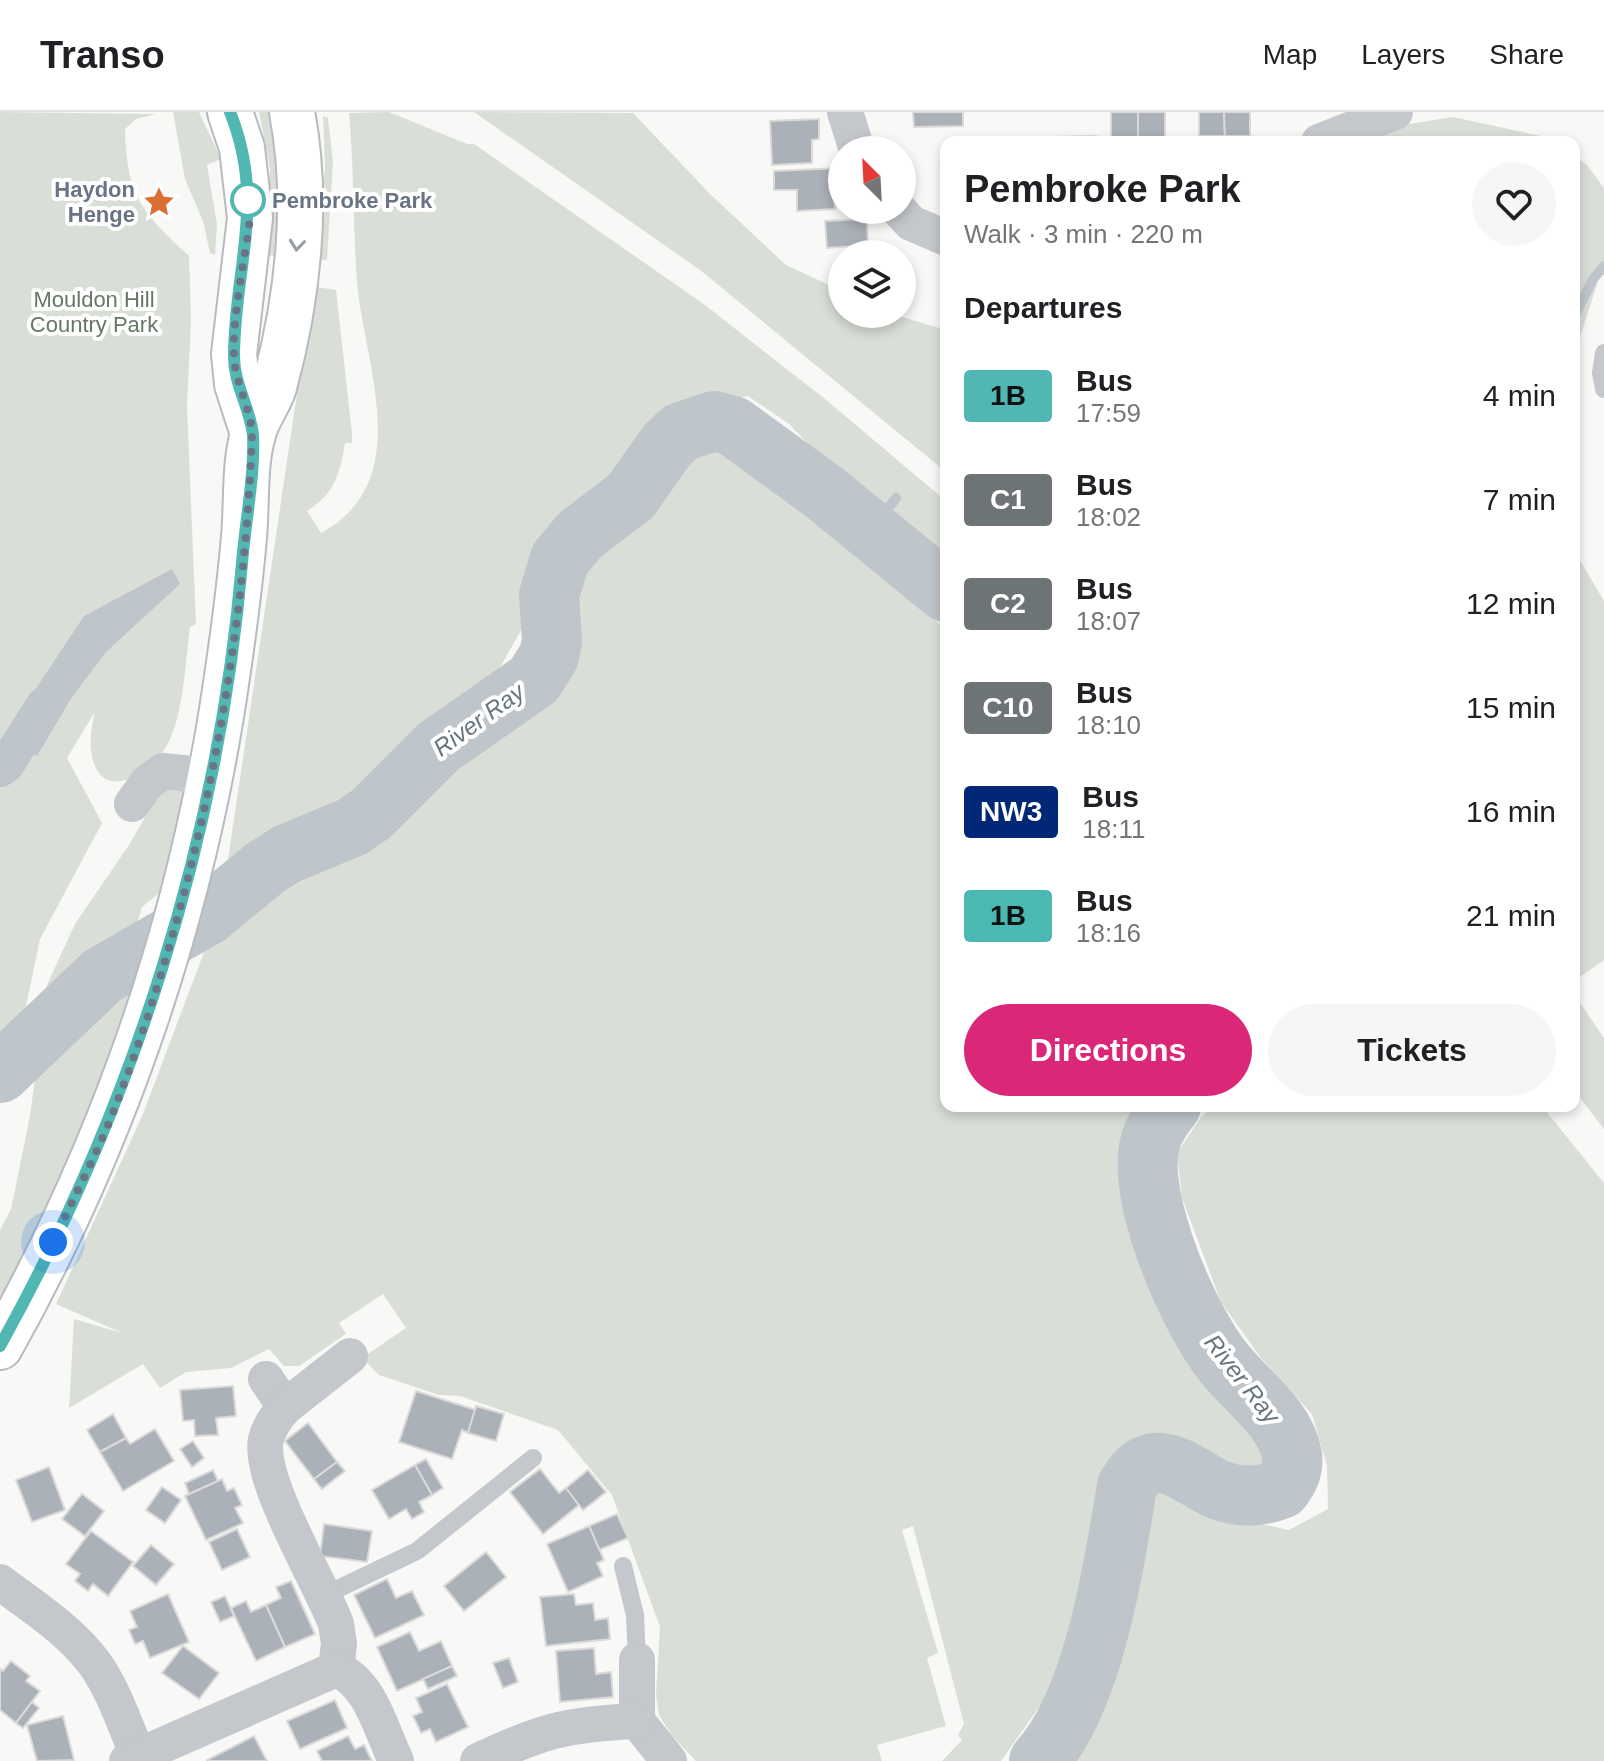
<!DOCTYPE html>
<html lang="en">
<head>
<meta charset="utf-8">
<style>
	body { margin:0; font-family:Helvetica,sans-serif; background:#f6f6f6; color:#202124; height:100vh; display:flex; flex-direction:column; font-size:30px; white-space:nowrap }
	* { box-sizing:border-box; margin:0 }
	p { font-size:26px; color:#757577 }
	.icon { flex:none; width:44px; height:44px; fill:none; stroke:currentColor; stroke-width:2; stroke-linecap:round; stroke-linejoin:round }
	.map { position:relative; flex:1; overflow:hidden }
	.side { position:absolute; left:940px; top:24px; width:640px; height:976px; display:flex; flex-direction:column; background:#fff; border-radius:16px; box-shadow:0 4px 12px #0003 }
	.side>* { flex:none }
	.badge { padding:0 16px; border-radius:6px; font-size:28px; line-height:52px }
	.needle { width:52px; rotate:336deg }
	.buttons { position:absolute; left:828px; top:24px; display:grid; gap:16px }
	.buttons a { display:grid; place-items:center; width:88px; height:88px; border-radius:50%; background:#fff; box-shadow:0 4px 12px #0003; font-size:40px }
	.you { position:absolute; width:40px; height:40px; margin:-20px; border:6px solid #fff; border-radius:50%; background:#1a73e8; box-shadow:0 0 0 12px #1a73e833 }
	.map>.badge { position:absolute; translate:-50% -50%; box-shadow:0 0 0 4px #fff }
	h2 { padding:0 24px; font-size:30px; line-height:72px }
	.round { display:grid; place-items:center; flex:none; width:84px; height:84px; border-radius:42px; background:#f6f6f6 }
	.overview { display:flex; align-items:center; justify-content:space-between; height:136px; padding:0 24px }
	h1 { font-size:38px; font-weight:700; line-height:60px }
	.primary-button { display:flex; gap:16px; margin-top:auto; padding:16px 24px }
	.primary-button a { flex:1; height:92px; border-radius:48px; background:#db2777; color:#fff; font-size:32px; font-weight:700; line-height:92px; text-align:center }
	.primary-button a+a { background:#f6f6f6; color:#202124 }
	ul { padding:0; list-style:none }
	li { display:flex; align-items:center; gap:24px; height:104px; padding:0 24px }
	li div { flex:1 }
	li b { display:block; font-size:30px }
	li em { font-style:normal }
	li .badge { min-width:88px; font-weight:700; text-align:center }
	header { display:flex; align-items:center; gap:48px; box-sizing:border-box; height:112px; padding:0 40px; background:#fff; border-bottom:2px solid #e0e0e0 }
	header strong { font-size:38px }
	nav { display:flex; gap:44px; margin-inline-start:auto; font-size:28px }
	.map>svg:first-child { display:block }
</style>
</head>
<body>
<header>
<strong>Transo</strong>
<nav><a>Map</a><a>Layers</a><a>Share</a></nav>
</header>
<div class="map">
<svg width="1604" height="1649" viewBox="0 0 1604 1649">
	<rect width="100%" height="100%" fill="#f8f8f6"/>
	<g fill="#d9dfd7">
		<path d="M0 0 156 2 136 7 125 17C127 85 141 99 189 144L191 207 187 294 196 512 190 515C185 551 184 614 161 642 139 670 97 688 91 638 89 625 93 613 94 601L67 646 102 711 40 827 21 918 0 920Z"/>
		<polygon points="173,0 199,0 221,47 207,53 217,112 215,143 210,141 203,109 185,67"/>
		<path d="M259 0H268C283 47 280 96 276 145L266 142 270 57Z"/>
		<path d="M389 0 467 32H474L705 193 825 287 946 389V456L915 471 876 445 856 382 789 312 748 284 712 292 629 368 546 424 531 466 524 513 486 580 441 616 395 678 405 700 443 656 506 623 541 597 561 562 562 507 588 455 642 408 667 369 698 333 719 328 759 352 946 518V994H1147C1102 1065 1175 1210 1217 1272 1233 1296 1253 1317 1270 1340L1258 1361 1245 1365 1163 1326 1142 1335 1104 1376 1079 1500 1052 1577 1001 1649H942L962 1628 958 1623 964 1612 913 1414 902 1418 938 1541 927 1546 946 1614 877 1633 882 1649H696L672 1624 659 1603 656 1583 660 1515 612 1383 558 1318 460 1284 439 1283 379 1263 362 1246 406 1216 383 1182 339 1211 346 1222 299 1254H284L269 1237 231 1256 186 1260 160 1276 143 1252 69 1296 74 1207 122 1221 56 1192 143 1002 221 795 312 180 317 175 336 178 352 322V331H345C339 364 335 381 307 399L321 421C416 369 365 255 357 171 353 114 354 58 349 1Z"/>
		<polygon points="474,0 633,1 710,82 786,153 842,179 842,202 892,202 946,218 946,360 700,158"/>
		<polygon points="323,4 328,6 333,50 327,148 317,147 325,54"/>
		<polygon points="1453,5 1545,25 1553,30 1372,30 1397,14"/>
		<polygon points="1574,44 1587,53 1604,76 1604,150 1574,244"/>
		<polygon points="1574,438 1604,489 1604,848 1574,869"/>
		<polygon points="163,674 184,677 184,687 164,777 142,795 122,863 129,874 132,899 103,974 0,1189 0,1118 11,1097 30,1004 47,873 75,812 129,733"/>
		<polygon points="1574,882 1604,926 1604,1017 1574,978"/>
		<polygon points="1214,994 1542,994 1604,1071 1604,1649 1073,1649 1125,1508 1149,1382 1169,1373 1211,1401 1289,1418 1328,1397 1327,1354 1312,1302 1261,1246 1221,1190 1182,1086 1177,1041 1201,1005"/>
	</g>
	<polygon fill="#bec6cc" points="172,457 180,472 106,540 72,585 37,644 2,628 84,504"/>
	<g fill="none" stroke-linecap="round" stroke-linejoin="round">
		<g stroke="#bec6cc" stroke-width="10">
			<polyline points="1574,205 1593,167 1604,154"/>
			<polyline points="872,418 896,386"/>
		</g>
		<polyline stroke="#bec6cc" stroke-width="36" points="0,657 6,653 44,593"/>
		<g stroke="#bec6cc" stroke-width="60">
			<polyline points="0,961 102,864 208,803 265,756 287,742 352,715 371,702 438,635 534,568 549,544 552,529 549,483 560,447 580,423 631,384 667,333 681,320 714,309 733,314 825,381 946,480"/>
			<path d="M1039 1649C1094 1589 1114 1454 1127 1374 1154 1326 1188 1365 1219 1378 1240 1386 1261 1385 1281 1377 1289 1367 1294 1356 1292 1343 1285 1305 1247 1280 1224 1251 1189 1208 1136 1087 1150 1031 1153 1018 1163 1004 1171 994"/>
		</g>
	</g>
	<g fill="#abb1b8" stroke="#dadad8" stroke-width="2">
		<polygon points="913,0 963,0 963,14 914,15"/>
		<rect x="1111" y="0" width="27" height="30"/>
		<rect x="1138" y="0" width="27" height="30"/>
		<polygon points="1199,0 1224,0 1225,24 1199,24"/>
		<polygon points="1224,0 1250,0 1250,24 1225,24"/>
		<polygon points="819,7 819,27 812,28 812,51 772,53 770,9"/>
		<polygon points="1096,24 1096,30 1054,30 1054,25"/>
		<polygon points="840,56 841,76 834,76 835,97 797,99 797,78 774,78 774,59"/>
		<polygon points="867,107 868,133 827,136 825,109"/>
		<polygon points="233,1274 236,1304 216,1306 218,1323 195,1324 194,1308 183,1309 180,1278"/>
		<polygon points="416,1279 476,1298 468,1321 462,1318 452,1347 399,1330"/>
		<polygon points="476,1294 504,1302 496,1329 468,1321"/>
		<polygon points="113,1302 126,1326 100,1340 87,1318"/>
		<polygon points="308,1311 337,1350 314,1367 285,1329"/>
		<polygon points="155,1317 174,1349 123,1379 100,1340 126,1326 130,1332"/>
		<polygon points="193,1329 204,1346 192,1355 180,1337"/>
		<polygon points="426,1347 443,1376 432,1383 415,1353"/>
		<polygon points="337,1350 345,1359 322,1377 314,1367"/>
		<polygon points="415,1353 432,1383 419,1390 424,1400 412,1407 406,1397 389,1407 372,1378"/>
		<polygon points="49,1355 65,1398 32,1410 16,1368"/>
		<polygon points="540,1357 559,1381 566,1376 579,1393 543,1422 510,1380"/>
		<polygon points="213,1358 218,1369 189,1382 185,1371"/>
		<polygon points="588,1358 606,1380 583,1398 566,1376"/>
		<polygon points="222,1367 227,1379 234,1376 242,1393 235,1396 243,1411 206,1428 185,1384"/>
		<polygon points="162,1375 181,1388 165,1411 146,1398"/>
		<polygon points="82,1382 104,1399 85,1424 62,1407"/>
		<polygon points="617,1402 628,1426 599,1438 589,1414"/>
		<polygon points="324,1412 372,1419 367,1450 320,1444"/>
		<polygon points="589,1414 604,1448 597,1451 603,1464 568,1480 547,1432"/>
		<polygon points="237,1417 250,1445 222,1458 209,1430"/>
		<polygon points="91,1419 133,1450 108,1484 93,1472 88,1479 75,1469 80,1462 66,1452"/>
		<polygon points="151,1433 174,1452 156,1473 133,1454"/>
		<polygon points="486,1440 506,1465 464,1499 444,1474"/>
		<polygon points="387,1467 396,1486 412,1479 424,1503 375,1526 354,1483"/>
		<polygon points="291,1469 315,1522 285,1535 266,1493 281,1486 276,1475"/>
		<polygon points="168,1482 189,1530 150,1546 143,1529 135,1532 129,1518 137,1515 130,1499"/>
		<polygon points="574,1482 576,1493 593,1491 595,1508 608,1506 610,1527 546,1534 540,1485"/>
		<polygon points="225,1484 234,1504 220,1510 211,1490"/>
		<polygon points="246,1489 251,1500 266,1493 285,1535 256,1549 231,1496"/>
		<polygon points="410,1520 419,1539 441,1529 452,1554 397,1579 377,1535"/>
		<polygon points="183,1534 219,1561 199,1587 162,1561"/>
		<polygon points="594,1536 596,1562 611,1560 613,1585 560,1590 556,1539"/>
		<polygon points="509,1546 518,1570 503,1576 493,1551"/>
		<polygon points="11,1549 30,1564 26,1569 40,1579 16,1611 0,1598 0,1557 3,1559"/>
		<polygon points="452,1554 457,1564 428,1577 423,1567"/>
		<polygon points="447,1572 468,1615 436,1630 430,1617 421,1621 413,1604 422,1600 416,1586"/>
		<polygon points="335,1588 347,1616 300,1637 287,1609"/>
		<polygon points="32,1590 39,1596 23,1616 16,1611"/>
		<polygon points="63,1604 74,1648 37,1649 27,1613"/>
		<polygon points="254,1624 267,1649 207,1649 207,1648"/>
		<polygon points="348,1624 355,1637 364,1633 372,1649 322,1649 317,1639"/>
	</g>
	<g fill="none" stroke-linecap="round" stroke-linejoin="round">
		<defs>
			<g id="secondary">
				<polyline points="230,0 242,36 250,106 234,242 237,272 253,322"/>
				<path d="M0 1235C111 1037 186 821 222 598 231 540 239 483 244 425 247 392 244 353 253 322 257 305 269 291 274 275 298 187 309 89 292 0"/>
			</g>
		</defs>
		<use href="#secondary" stroke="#b7babf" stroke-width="48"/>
		<g stroke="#c4c7cb" stroke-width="18">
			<polyline points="1604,241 1601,261 1604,277"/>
			<polyline points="623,1454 635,1503 637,1548"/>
			<polyline points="325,1483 417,1439 533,1346"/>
		</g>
		<g stroke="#c4c7cb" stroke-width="36">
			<polyline points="845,0 857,38"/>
			<polyline points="1319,30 1395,0"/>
			<polyline points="899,98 911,111 946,126"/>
			<polyline points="132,692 147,671 163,659 211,664"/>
			<polyline points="266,1267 285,1295"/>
			<path d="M0 1470C33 1495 71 1519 95 1552 114 1579 125 1613 138 1644"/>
			<polyline points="637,1548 637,1609 669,1649"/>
			<path d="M336 1557 339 1532 336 1512C320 1469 257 1367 266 1327 269 1315 277 1304 285 1295L350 1244"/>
			<path d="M127 1649 336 1557C371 1571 381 1618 396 1649"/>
			<path d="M478 1649C541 1619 567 1612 637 1609"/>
		</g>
		<use href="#secondary" stroke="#fff" stroke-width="44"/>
	</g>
	<defs><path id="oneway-chevron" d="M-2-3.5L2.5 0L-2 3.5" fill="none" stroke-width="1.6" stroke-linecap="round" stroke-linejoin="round" transform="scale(2)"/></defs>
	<use stroke="#969eaa" href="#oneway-chevron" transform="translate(297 133) rotate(96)"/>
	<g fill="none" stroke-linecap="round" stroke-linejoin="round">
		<defs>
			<path id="line" d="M0 1234C133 995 219 725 242 451 245 412 255 362 253 323 250 295 233 271 234 242 235 152 266 90 230 0"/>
		</defs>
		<use href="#line" stroke="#fff" stroke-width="18"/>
		<use href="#line" stroke="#50b7b3" stroke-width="12"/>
		<path stroke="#697585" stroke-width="8" stroke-dasharray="0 14.4" d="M53 1130C74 1085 98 1040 116 993 197 782 243 552 252 326 253 300 235 272 234 244 232 204 245 148 250 106L248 88"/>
	</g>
	<defs>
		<symbol id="sight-bare" viewBox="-9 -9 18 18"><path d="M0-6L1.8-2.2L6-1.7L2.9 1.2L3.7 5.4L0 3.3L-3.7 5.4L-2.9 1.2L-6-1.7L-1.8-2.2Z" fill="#db6f33" stroke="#fff" stroke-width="2.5" paint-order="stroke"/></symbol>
	</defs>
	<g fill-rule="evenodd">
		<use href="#sight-bare" x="137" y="68" width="44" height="44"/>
	</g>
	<circle fill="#fff" stroke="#50b7b3" stroke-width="4" cx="248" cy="88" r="16"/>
	<g text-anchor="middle" stroke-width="8" stroke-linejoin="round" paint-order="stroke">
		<g font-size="22" font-weight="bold" fill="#697585" stroke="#fff" text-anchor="end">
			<text x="135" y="85">Haydon<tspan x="135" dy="25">Henge</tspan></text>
		</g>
		<g font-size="22" font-weight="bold" fill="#697585" stroke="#fff" text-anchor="start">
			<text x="272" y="96">Pembroke Park</text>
		</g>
		<g font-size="22" fill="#657863" stroke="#fff">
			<text x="94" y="195">Mouldon Hill<tspan x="94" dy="25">Country Park</tspan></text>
		</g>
		<g font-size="24" font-style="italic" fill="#647681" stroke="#fff">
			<text transform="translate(479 608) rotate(-36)" y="8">River Ray</text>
			<text transform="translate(1242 1267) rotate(52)" y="8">River Ray</text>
		</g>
	</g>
</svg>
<div class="buttons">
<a><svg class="needle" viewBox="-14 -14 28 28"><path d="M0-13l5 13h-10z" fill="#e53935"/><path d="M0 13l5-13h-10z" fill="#757577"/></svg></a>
<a><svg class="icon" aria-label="layers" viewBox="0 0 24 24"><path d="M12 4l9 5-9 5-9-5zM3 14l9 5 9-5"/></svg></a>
</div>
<div class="you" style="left:53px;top:1130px"></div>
<section class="side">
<div class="overview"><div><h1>Pembroke Park</h1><p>Walk · 3 min · 220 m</p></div><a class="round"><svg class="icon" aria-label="heart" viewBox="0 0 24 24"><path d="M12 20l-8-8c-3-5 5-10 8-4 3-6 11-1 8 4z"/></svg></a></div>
<h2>Departures</h2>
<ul>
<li><span class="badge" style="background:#50b7b3;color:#111">1B</span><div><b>Bus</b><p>17:59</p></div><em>4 min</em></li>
<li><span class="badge" style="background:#6c7476;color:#fff">C1</span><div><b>Bus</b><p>18:02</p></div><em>7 min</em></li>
<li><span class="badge" style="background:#6c7476;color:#fff">C2</span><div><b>Bus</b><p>18:07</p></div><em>12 min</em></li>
<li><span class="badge" style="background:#6c7476;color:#fff">C10</span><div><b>Bus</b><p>18:10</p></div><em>15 min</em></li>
<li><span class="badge" style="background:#002877;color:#fff">NW3</span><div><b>Bus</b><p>18:11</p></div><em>16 min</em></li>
<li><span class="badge" style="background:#49b9b2;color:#111">1B</span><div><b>Bus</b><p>18:16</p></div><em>21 min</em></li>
</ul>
<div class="primary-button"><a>Directions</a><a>Tickets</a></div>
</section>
</div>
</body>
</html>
